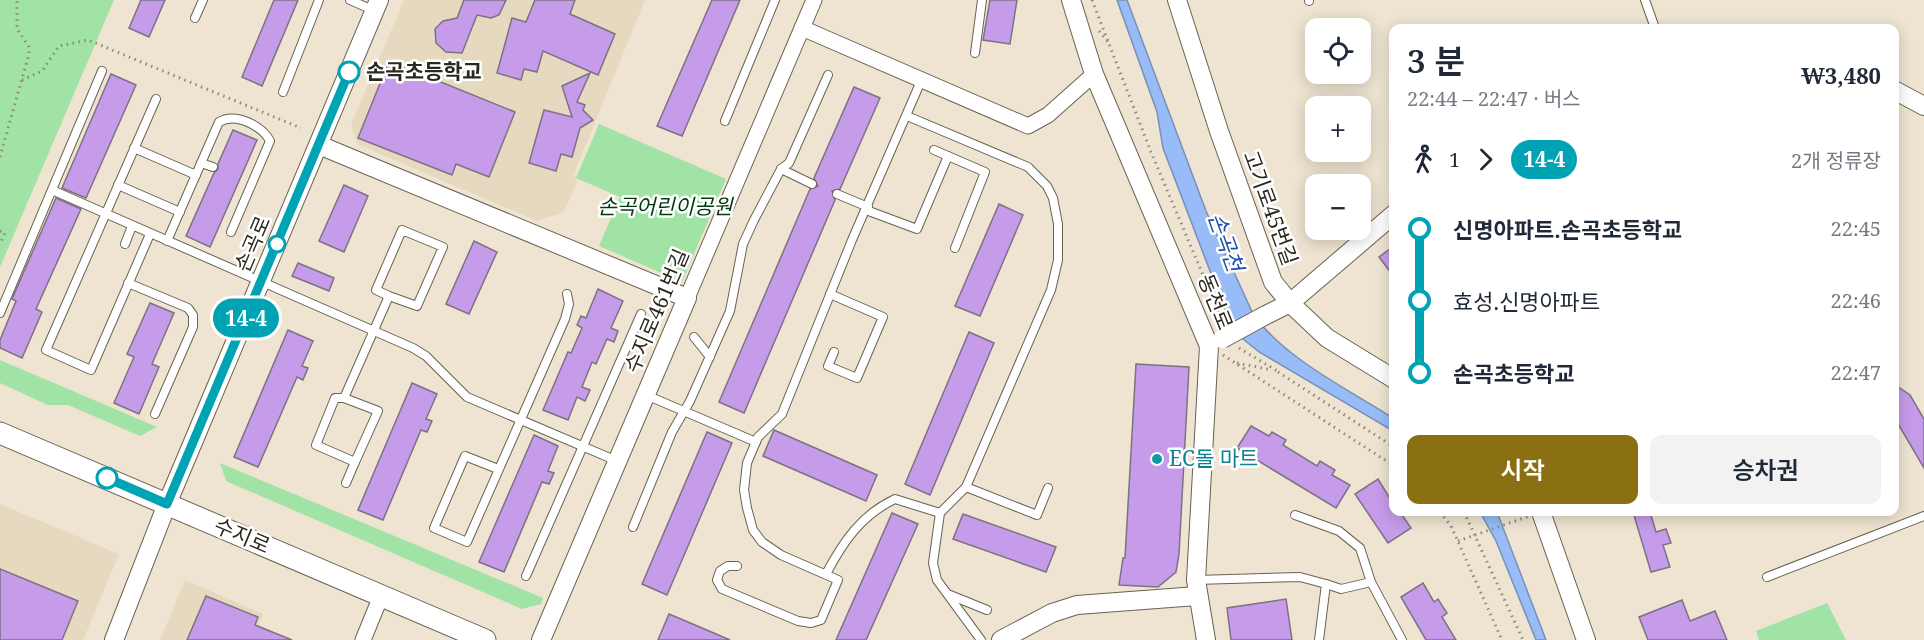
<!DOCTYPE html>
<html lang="ko">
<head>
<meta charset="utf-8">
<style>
	body { margin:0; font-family:"Noto Serif","Noto Sans KR",serif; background:#f2f2f3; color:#1f2937; height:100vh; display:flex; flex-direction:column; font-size:22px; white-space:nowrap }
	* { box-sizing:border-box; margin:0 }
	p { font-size:20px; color:#747a83 }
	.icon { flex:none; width:33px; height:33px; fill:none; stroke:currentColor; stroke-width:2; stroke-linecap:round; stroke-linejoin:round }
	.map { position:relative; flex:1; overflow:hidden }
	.side { position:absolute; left:1389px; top:24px; width:510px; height:492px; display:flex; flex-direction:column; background:#fff; border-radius:12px; box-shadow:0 3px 15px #0003 }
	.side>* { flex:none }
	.badge { padding:0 12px; border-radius:20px; font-size:21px; line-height:39px }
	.tools { position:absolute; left:1305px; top:18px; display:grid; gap:12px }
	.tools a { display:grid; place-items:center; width:66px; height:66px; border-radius:12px; background:#fff; box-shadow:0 3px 15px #0003; font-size:30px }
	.map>.badge { position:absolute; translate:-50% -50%; box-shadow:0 0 0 3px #fff }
	.legs { display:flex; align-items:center; gap:9px; height:66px; padding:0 18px; font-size:20px }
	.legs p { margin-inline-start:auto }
	.head { display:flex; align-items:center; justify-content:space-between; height:102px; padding:0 18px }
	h1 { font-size:33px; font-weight:600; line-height:45px }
	.button { display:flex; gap:12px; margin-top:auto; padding:12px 18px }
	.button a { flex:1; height:69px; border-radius:12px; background:#8a7012; color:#fff; font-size:24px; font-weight:600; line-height:69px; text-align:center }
	.button a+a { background:#f2f2f3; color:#1f2937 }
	ul { padding:0 18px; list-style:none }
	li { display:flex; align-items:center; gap:21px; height:72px; font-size:22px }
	li i { display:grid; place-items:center; width:9px; height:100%; margin:0 8px; background:currentColor }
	li i::after { content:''; width:15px; height:15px; margin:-8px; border:4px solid; border-radius:50%; background:#fff }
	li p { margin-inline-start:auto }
	li:first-child i { background:linear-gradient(#0000 50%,currentColor 0) }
	li:last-child i { background:linear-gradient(currentColor 50%,#0000 0) }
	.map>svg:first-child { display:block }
</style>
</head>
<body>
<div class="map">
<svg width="1924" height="640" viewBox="0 0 1924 640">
	<rect width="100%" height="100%" fill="#eee4d1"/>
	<g fill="#e6d9bf">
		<polygon points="404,0 645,0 574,174 577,182 564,212 537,221 357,144 351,125"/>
		<polygon points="0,504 119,554 83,640 0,640"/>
		<polygon points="185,580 263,614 252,640 160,640"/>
	</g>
	<g fill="#a1e2a5">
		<polygon points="0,0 114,0 0,267"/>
		<polygon points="599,124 726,179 682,282 599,246 620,197 576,178"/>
		<polygon points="0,360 157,427 140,436 68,405 48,405 0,383"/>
		<polygon points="220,463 543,598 541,604 522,609 226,481"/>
		<polygon points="1827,603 1846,640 1759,640 1756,631"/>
	</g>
	<g fill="#97bcf7" stroke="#7790b6" stroke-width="1.5">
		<path d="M1117 0H1127L1206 211 1254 316C1289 361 1346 388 1393 418V431L1259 352 1243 339 1231 326 1163 148 1157 112Z"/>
		<polygon points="1480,512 1497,512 1546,640 1536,640 1496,541"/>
	</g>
	<g fill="#c69cea" stroke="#7b7283" stroke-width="1.5">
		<polygon points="141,0 165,0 149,37 129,28"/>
		<polygon points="274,0 298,0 262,86 242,77"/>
		<polygon points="464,0 506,0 499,15 491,18 477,15 462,53 446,52 436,43 435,29 443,21 457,18"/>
		<polygon points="535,0 575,0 570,14 615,34 598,75 543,51 537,72 524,69 521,80 497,73 512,18 526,22"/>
		<polygon points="712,0 740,0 682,136 657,126"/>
		<polygon points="990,0 1017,0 1010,44 983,40"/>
		<polygon points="389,61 515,112 489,177 456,164 452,175 358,138"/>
		<polygon points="590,73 577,102 585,105 583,110 593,120 580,128 572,157 561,154 556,171 529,163 544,110 572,117 562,86"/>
		<polygon points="111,74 136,85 86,198 62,188"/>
		<polygon points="854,87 880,98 840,189 832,191 835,200 744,413 719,402 810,189 818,186 814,178"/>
		<polygon points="233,130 257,140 210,247 186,236 214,173 218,169 218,164"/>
		<polygon points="344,185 368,196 344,252 319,241"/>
		<polygon points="56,198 81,209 36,309 42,312 22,358 0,348 0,340 16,301 12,299"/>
		<polygon points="999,204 1023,215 980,316 955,306"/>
		<polygon points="474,241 497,252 469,314 446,304"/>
		<polygon points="1394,246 1394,277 1379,257"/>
		<polygon points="298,263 334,278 329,291 292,276"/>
		<polygon points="598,289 623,301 611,328 618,331 614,342 607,339 596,364 592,362 582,387 590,390 585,401 577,397 568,420 543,410 568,352 571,353 582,328 577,325 581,316 586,318"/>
		<polygon points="150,303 174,313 152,364 159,367 139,414 114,403 134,357 127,354"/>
		<polygon points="288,330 313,341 302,366 308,368 303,380 297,377 258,467 234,457"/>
		<polygon points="969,332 994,343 930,495 905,484"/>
		<polygon points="1136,364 1189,367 1179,554 1176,572 1158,587 1119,585 1123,558 1125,558"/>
		<polygon points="412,383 437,394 426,419 432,421 427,432 421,430 383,520 358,510"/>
		<polygon points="1894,384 1910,395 1924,419 1924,468 1894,417"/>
		<polygon points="1251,426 1269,436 1272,432 1286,440 1283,445 1317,466 1320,461 1335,470 1332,475 1350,485 1336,508 1237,448"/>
		<polygon points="774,430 877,475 866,501 763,456"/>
		<polygon points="707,432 732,443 667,595 642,584"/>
		<polygon points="534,435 558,446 548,471 554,473 549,484 542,482 504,572 479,562"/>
		<polygon points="1378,479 1389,497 1394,494 1394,512 1400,512 1411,528 1388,543 1355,494"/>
		<polygon points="1633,512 1650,512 1656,532 1666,529 1671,543 1663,545 1670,567 1651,572"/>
		<polygon points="892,513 918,524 866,640 836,640"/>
		<polygon points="963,514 1056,547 1046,572 953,539"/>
		<polygon points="0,569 78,601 62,640 0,640"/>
		<polygon points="1423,583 1434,602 1438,599 1447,613 1442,617 1456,640 1426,640 1401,597"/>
		<polygon points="206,596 258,617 255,625 292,640 187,640"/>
		<polygon points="1286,599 1292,640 1231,640 1227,608"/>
		<polygon points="1682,600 1690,621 1715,611 1727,640 1648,640 1639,617"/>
		<polygon points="669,614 695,625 730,640 658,640"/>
	</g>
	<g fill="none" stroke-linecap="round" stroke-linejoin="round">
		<defs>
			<g id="service">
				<polyline points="350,0 373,10"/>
				<polyline points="1309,0 1309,1"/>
				<polyline points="1645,0 1655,28"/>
				<polyline points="195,18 203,0"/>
				<polyline points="975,53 982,0"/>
				<polyline points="283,92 319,0"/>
				<polyline points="907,116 1028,167 1047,186 1053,198 1058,224 1058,260 1051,290 966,487 940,513 933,563 937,580 981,640"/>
				<polyline points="725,121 775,0"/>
				<polyline points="134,148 196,175"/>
				<polyline points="934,150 985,172 955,248"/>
				<polyline points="201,163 213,167"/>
				<polyline points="781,169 812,184"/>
				<polyline points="118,185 180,212"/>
				<polyline points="52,190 413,348 426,356 467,397 617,461"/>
				<polyline points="837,194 868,207"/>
				<polyline points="866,210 917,229 948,156"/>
				<polyline points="150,234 91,370 46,350 156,99"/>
				<path d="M167 241 219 122C236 112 262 126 270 141L231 232"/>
				<polyline points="125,244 132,226"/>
				<polyline points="128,283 188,308 193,315 193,327 155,414"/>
				<polyline points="830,294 883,317 857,378 828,366 834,352"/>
				<polyline points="0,313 102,71"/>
				<polyline points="694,337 710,357"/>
				<polyline points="646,395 756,442"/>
				<polyline points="344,398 378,411 355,462 316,445 335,398 344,398 389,296 376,290 402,230 443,247 417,306 389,296"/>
				<polyline points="498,469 465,456 434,528 467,542 565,319 569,304 567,294"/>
				<polyline points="346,483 355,462"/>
				<polyline points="966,487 1037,515 1048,488"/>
				<polyline points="1295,515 1339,531 1360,548 1371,582"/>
				<polyline points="633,527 672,432 690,401 730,311 743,244 754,220 781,169 789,163 828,75"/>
				<polyline points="737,566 728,566 720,571 717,580 722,589 798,621 811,623 821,620 838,580 781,555 762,542 753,530 747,508 744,490 747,463 758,437 782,414 852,240 921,81"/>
				<path d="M826 574C843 542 861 515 895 499L940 513"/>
				<polyline points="526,576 641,314"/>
				<polyline points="1767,577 1924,516"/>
				<polyline points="1196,580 1300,577 1326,584 1319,640"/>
				<polyline points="1326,584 1341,589 1371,582 1402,640"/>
				<polyline points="950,595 987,610"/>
			</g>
			<g id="minor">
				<polyline points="802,28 1028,126 1048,115 1094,74"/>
				<polyline points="687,298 814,0"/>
				<polyline points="363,640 381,596"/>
			</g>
			<g id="tertiary">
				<polyline points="1071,0 1094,74 1209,346 1196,580 1206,640"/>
				<polyline points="1177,0 1219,131 1273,282 1290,303 1327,338 1394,379"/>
				<polyline points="1894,90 1924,106"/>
				<polyline points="319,145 687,298 541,640"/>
				<polyline points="1264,316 1290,303 1394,214"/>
				<polyline points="1541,512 1586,640"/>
				<polyline points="114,640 167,504 379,0"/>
				<polyline points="1001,640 1052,613 1077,605 1197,596"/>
			</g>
			<polyline id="secondary" points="0,433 485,640"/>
		</defs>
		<use href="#service" stroke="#6a6251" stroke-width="10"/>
		<use href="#minor" stroke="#6a6251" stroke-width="17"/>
		<use href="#tertiary" stroke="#6a6251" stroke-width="20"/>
		<use href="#secondary" stroke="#6a6251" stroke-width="23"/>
		<g stroke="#90897b" stroke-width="3" stroke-dasharray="1.5 4.5" stroke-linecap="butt">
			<polyline points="1092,0 1151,152 1222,320"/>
			<polyline points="1099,31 1108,42"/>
			<polyline points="22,80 42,71 59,46 88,40 301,128"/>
			<polyline points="0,157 29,54 29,47 17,29 17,0"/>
			<polyline points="0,231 5,233 0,244"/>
			<polyline points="1239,348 1279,372"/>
			<polyline points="1223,355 1394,466"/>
			<polyline points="1237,363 1272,370"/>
			<polyline points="1278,372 1394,447"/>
			<polyline points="1440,512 1451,526 1502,640"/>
			<polyline points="1464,512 1523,640"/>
		</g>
		<use href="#service" stroke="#fff" stroke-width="8"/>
		<use href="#minor" stroke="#fff" stroke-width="15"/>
		<use href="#tertiary" stroke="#fff" stroke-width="18"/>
		<use href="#secondary" stroke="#fff" stroke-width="21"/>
		<defs>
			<polyline id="tertiary-bridge" points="1222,339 1264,316"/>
		</defs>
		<use href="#tertiary-bridge" stroke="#6a6251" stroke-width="20" stroke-linecap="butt"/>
		<polyline stroke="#90897b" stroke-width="3" stroke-dasharray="1.5 4.5" stroke-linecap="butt" points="1458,541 1541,512"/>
		<use href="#tertiary-bridge" stroke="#fff" stroke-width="18"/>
	</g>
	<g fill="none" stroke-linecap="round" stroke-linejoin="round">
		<defs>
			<polyline id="line-1" points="107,478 167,504 349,72"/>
		</defs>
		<use href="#line-1" stroke="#fff" stroke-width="14"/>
		<use href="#line-1" stroke="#00a3b4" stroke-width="9"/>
	</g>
	<g fill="#fff" stroke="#00a3b4" stroke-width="3">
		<circle cx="349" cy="72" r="10"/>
		<circle cx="277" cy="244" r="8"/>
		<circle cx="107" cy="478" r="10"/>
	</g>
	<circle fill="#0f9aa8" stroke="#fff" stroke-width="2" cx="1157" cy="459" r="6"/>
	<g text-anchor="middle" stroke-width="5" stroke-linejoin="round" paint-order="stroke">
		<g font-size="21" font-weight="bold" fill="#2b2820" stroke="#fff" text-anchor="start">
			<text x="366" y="79">손곡초등학교</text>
		</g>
		<g font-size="21" font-style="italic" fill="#01380e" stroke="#fff">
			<text x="665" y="214">손곡어린이공원</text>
		</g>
		<g font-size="21" fill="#2b2820" stroke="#fff">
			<text transform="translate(1270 208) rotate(70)" y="7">고기로45번길</text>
			<text transform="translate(253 244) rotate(-67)" y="7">손곡로</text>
			<text transform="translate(1215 302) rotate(68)" y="7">동천로</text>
			<text transform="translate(657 311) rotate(-67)" y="7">수지로461번길</text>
			<text transform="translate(242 536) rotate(23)" y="7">수지로</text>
		</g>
		<g font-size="21" fill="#0d838f" stroke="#fff" text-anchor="start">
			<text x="1169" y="466">EC돌 마트</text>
		</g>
		<g font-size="22" font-style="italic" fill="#1c51a6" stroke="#fff">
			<text transform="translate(1226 242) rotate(70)" y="8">손곡천</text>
		</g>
	</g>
</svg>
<div class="tools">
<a><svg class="icon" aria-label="locate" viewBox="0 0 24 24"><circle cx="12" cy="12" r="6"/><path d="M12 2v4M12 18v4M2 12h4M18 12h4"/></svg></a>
<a>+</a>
<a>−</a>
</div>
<b class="badge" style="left:246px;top:318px;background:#00a3b4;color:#fff">14-4</b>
<section class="side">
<div class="head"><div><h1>3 분</h1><p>22:44 – 22:47 · 버스</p></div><b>₩3,480</b></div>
<div class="legs"><svg class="icon" aria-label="walk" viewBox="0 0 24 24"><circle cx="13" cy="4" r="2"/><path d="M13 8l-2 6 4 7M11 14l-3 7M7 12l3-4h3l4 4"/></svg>1<svg class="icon" aria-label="forward" viewBox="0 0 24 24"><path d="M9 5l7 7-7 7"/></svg><b class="badge" style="background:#00a3b4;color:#fff">14-4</b><p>2개 정류장</p></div>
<ul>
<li><i style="color:#00a3b4"></i><b>신명아파트.손곡초등학교</b><p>22:45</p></li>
<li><i style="color:#00a3b4"></i><span>효성.신명아파트</span><p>22:46</p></li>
<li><i style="color:#00a3b4"></i><b>손곡초등학교</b><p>22:47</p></li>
</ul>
<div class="button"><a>시작</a><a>승차권</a></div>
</section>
</div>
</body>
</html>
